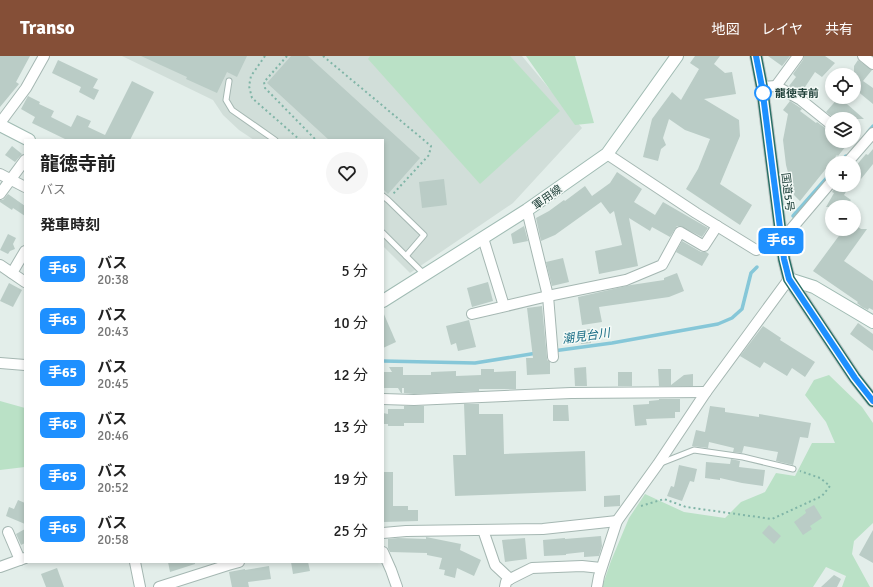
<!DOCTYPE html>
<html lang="ja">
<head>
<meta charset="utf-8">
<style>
	body { margin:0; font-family:Signika,"Noto Sans JP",sans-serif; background:#f6f6f6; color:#222; height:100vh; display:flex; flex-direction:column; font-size:15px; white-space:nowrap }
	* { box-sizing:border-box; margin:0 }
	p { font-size:13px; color:#767676 }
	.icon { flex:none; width:22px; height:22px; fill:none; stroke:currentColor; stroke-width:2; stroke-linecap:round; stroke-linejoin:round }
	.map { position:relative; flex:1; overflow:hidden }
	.details { position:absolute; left:24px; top:83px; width:360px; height:424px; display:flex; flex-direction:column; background:#fff; border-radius:0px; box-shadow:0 2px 6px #0003 }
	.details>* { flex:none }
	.badge { padding:0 8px; border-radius:6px; font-size:14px; line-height:26px }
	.buttons { position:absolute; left:825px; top:12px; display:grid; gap:8px }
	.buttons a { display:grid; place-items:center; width:36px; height:36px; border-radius:50%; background:#fff; box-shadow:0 2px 6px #0003; font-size:20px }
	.map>.badge { position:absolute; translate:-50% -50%; box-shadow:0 0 0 2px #fff }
	h2 { padding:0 16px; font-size:15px; line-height:36px }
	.round { display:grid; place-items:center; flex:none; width:42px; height:42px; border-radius:21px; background:#f6f6f6 }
	.headline { display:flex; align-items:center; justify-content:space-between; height:68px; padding:0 16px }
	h1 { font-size:19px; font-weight:700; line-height:30px }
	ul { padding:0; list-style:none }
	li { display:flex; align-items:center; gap:12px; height:52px; padding:0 16px }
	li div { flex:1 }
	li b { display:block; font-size:15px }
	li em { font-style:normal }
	li .badge { min-width:44px; font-weight:700; text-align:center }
	header { display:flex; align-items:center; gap:24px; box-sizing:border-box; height:56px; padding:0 20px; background:#854f37; color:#fff }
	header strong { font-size:19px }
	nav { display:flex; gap:22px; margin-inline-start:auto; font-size:14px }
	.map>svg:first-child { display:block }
</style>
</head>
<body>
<header>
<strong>Transo</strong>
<nav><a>地図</a><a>レイヤ</a><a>共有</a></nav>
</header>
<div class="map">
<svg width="873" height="531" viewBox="0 0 873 531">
	<rect width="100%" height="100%" fill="#e3eeea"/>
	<polygon fill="#d1ded9" points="122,0 522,0 582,72 513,147 410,217 383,190 383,84 254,84 239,74 223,59 213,44"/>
	<g fill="#bae1c6">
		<polygon points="370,0 510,0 560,55 480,128 368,3"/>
		<polygon points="526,0 575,0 594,67 575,69"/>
		<polygon points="829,319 862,351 873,367 873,467 854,485 852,498 870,531 842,531 846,520 826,511 813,531 602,531 611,505 629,462 645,438 684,456 725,462 741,446 765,436 776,417 795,420 812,387 835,387 826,366 805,339 814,324"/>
		<polygon points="0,345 25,352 25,411 0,414"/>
	</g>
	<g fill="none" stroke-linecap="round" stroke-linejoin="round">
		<g stroke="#86c7d8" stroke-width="3.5">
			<polyline points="868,76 873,70"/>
			<polyline points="840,107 846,100"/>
			<polyline points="793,160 832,116"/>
			<polyline points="553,295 612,287 718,268 732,262 742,253 751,217 757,211"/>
			<polyline points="383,305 475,307 537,297"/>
		</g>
	</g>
	<g fill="#baccc6">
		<polygon points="0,0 30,0 16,26 19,28 0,51"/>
		<polygon points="141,0 247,0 237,21 227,16 217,37 186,23 187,21"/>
		<polygon points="291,0 308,0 420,102 388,138 383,133 383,84 329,84 267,27"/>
		<polygon points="695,0 720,0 714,8 725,17 732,16 736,38 704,43 739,64 740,80 720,128 752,149 740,169 686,133 698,113 710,83 685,74 669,63 663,82 666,89 661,93 658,105 643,101 652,63 672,36 681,44 699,13 690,7"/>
		<polygon points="768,0 790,0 782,10"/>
		<polygon points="804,0 825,0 835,7 822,21 815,16 801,37 789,30 796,21 793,18 803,4"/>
		<polygon points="58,4 98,23 93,32 99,34 94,44 79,36 81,31 52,17"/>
		<polygon points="858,4 872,14 863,25 873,32 873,48 856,34 854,36 854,10"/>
		<polygon points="132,25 154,36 130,84 67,84 32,67 35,61 21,53 28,40 40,46 39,48 54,55 51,61 71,71 77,59 91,65 88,71 105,79"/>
		<polygon points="839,41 864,63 835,63 826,56"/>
		<polygon points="790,45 802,53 800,55 816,67 817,66 828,74 832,75 832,85 850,85 838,100 837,99 800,145 794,139 786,109 783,84 788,58 783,54"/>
		<polygon points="12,90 22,98 15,106 5,99"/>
		<polygon points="873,93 873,108 861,123 854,117 854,112 866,98 868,99"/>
		<polygon points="617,116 642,133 634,146 655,159 663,146 708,172 702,181 680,170 677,170 675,173 670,181 652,171 650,175 629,162 638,210 599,218 595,195 622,189 614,155 610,158 601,146 555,179 541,185 536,162 549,155 564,144 565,145 585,130 592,140 610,127"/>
		<polygon points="444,123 447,149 422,152 419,126"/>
		<polygon points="837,129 850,129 844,139 851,144 846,151 826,151 834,137 832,136"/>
		<polygon points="8,138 25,150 25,160 13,152 12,154 0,146 0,144 3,144"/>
		<polygon points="854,168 861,173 867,173 844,205 873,225 873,254 869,252 868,254 862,251 857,247 858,246 813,215 844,173 854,173"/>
		<polygon points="524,170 528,185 513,188 511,178"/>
		<polygon points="8,178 16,182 13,188 15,193 10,195 8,198 0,194"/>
		<polygon points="682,185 701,196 706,196 709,198 702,210 676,196"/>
		<polygon points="563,202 569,226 552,230 546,206"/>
		<polygon points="677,217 684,235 669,241 599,251 602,266 582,269 578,241 631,229 664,224 664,222"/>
		<polygon points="488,226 493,245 472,251 467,232"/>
		<polygon points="9,227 22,234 13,251 0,245"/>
		<polygon points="542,250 547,302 547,304 550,306 550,318 527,319 526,302 533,302 527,252"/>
		<polygon points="383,256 396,286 383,292"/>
		<polygon points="469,264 476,291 458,295 456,287 451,289 446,270"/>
		<polygon points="858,267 873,278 873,295 850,278"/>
		<polygon points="763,270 781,282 780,284 815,306 805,321 792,312 787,320 764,306 760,312 740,300"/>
		<polygon points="590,273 591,287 581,288 580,274"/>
		<polygon points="389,311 403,311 403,319 431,319 431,316 456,315 456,320 481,319 481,313 494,313 494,316 516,315 516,333 479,333 479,335 414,338 404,337 404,332 402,332 402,337 401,337 398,332 383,332 383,316 392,316"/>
		<polygon points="586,311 587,330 575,330 574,312"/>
		<polygon points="658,313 671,313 671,329 684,319 693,318 693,330 659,330"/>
		<rect x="618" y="316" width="14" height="14"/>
		<polygon points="659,343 680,343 680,356 675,356 675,362 646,363 647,369 635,370 633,349 649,348 649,345 659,344"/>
		<polygon points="464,348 479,348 479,358 503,358 504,398 585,395 586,435 455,440 453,399 466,399"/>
		<polygon points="553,349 568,349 569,365 553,365"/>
		<polygon points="404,350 424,350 424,367 404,367 404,370 388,370 388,368 383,368 383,357 388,358 388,353 404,353"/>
		<polygon points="710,350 725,352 725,356 759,361 759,358 811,367 808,382 800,381 793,409 776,405 778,396 744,390 742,397 733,396 734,392 709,386 708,392 692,390 696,374 705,376"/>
		<polygon points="731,403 740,405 739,411 765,414 763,430 742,427 720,422 720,424 705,422 706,406 730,408"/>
		<polygon points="679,409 697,413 694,426 690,425 682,445 667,440 671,430 674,431"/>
		<polygon points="383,416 393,416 393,450 408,450 408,454 418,454 418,465 383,466"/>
		<polygon points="620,439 620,450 604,451 604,440"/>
		<polygon points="18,444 25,447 25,468 6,460 9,451 14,453"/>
		<polygon points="814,449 822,462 810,470 812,473 803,479 794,466 806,457 805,454"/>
		<polygon points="769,469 781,480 774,488 762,477"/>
		<polygon points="25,473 25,487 21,489 16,478"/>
		<polygon points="873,474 873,507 859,499"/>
		<polygon points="601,480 602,490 599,500 584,501 584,496 566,498 566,499 544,500 543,484 565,482 565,483"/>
		<polygon points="426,481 461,488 460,494 481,504 474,520 457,512 455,522 444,519 445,514 439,513 442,502 427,499 427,497 390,496 388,492 388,483 398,482 426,483"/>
		<polygon points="525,482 527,503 505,506 502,484"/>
		<polygon points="168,506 195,506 195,508 170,516"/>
		<polygon points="291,506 308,506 310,515 293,518"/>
		<polygon points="269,510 271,523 248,526 249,531 232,531 229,516 245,513 245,514"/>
		<polygon points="57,512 64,531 46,531 41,518"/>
		<polygon points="834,519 841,523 837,531 821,531"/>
	</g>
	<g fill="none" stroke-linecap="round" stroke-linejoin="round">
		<defs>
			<g id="lane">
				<polyline points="229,25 226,44 232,54 275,84"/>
				<polyline points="383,140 388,144 424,179 406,200"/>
				<polyline points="383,177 424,218"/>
				<polyline points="661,407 694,394 743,401 793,413"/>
			</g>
			<g id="street">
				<polyline points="863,0 873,8"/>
				<polyline points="776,30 798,0"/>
				<polyline points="762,31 776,30 801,44 832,69"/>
				<polyline points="0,67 26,32 44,0"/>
				<polyline points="607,98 696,157 756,194 781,185 832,125"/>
				<polyline points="847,107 873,77"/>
				<polyline points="0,118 25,131"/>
				<polyline points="0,138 25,104"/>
				<polyline points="527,154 548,240 553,301"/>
				<polyline points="483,182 504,250"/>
				<polyline points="0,209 25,226"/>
				<polyline points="12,217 25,195"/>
				<polyline points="472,258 548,240 626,224 662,209 680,176 704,190 717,170"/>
				<polyline points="0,307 25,309"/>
				<polyline points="383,343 414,344 571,337 706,336"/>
				<polyline points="483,474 495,509 510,523"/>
				<polyline points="8,476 20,504"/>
				<polyline points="383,477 406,475 543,473 617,465"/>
				<polyline points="383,496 391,514 397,531"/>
				<polyline points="135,506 140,531"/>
				<polyline points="0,511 25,502"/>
				<polyline points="159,531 228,509 239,506"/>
				<polyline points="505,531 506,526 510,523 532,512 582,510 601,512"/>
				<polyline points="597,531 599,520 617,465 658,408 706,336 789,223"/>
			</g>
			<g id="secondary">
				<polyline points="0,69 29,84"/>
				<polyline points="789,223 814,231 873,266"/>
				<polyline points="383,245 527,154 607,98 677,0"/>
			</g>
			<polyline id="highway" points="756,0 762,31 784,203 789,223 855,322 873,345"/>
		</defs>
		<use href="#lane" stroke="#a5b7b2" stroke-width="7"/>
		<use href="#street" stroke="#a5b7b2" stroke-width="12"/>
		<use href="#secondary" stroke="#a0bbb3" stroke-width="14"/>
		<use href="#highway" stroke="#c1cac8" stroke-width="14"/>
		<g stroke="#80b5a7" stroke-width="2" stroke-dasharray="2 3" stroke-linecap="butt">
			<polyline points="265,0 251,20 249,30 252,42 300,84"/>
			<polyline points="287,0 264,26 265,32 316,84"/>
			<polyline points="323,0 431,90 429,99 393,138"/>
			<polyline points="641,450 664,443 686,451 772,463 822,440 830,430 820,422 800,415"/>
		</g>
		<use href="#lane" stroke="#fff" stroke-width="5"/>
		<use href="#street" stroke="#fff" stroke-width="10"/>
		<use href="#secondary" stroke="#fff" stroke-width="12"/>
		<use href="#highway" stroke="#297066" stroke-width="12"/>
	</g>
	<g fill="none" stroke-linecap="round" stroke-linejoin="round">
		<defs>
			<polyline id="line" points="756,0 762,31 784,203 789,223 855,322 873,345"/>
		</defs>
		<use href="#line" stroke="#fff" stroke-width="9"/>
		<use href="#line" stroke="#1e90ff" stroke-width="6"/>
	</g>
	<circle fill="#fff" stroke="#1e90ff" stroke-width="2" cx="763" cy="37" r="8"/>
	<g text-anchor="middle" stroke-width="3" stroke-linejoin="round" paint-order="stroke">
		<g font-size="11" font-weight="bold" fill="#20413a" stroke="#f4faf7" text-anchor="start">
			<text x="775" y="41">龍徳寺前</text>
		</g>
		<g font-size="11" fill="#20413a" stroke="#f4faf7">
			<text transform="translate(788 136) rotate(83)" y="4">国道5号</text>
			<text transform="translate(547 141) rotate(-35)" y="4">軍用線</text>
		</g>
		<g font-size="12" font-style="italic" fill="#146a83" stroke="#f4faf7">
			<text transform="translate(586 280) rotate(-8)" y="4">潮見台川</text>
		</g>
	</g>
</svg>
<div class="buttons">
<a><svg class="icon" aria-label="locate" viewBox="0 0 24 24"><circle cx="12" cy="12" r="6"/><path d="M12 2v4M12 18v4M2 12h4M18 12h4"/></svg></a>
<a><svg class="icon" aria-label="layers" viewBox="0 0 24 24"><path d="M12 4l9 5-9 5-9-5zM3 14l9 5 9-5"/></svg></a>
<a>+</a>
<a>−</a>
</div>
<b class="badge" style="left:781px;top:185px;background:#1e90ff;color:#fff">手65</b>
<section class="details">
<div class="headline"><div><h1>龍徳寺前</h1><p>バス</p></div><a class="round"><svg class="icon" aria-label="heart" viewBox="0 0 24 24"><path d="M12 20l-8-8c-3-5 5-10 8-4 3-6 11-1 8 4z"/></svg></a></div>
<h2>発車時刻</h2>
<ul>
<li><span class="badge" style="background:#1e90ff;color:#fff">手65</span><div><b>バス</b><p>20:38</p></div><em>5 分</em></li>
<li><span class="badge" style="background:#1e90ff;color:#fff">手65</span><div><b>バス</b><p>20:43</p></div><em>10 分</em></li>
<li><span class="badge" style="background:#1e90ff;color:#fff">手65</span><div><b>バス</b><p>20:45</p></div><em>12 分</em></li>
<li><span class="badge" style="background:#1e90ff;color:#fff">手65</span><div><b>バス</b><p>20:46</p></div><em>13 分</em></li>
<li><span class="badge" style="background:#1e90ff;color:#fff">手65</span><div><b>バス</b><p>20:52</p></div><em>19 分</em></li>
<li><span class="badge" style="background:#1e90ff;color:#fff">手65</span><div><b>バス</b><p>20:58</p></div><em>25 分</em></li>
</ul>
</section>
</div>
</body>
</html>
